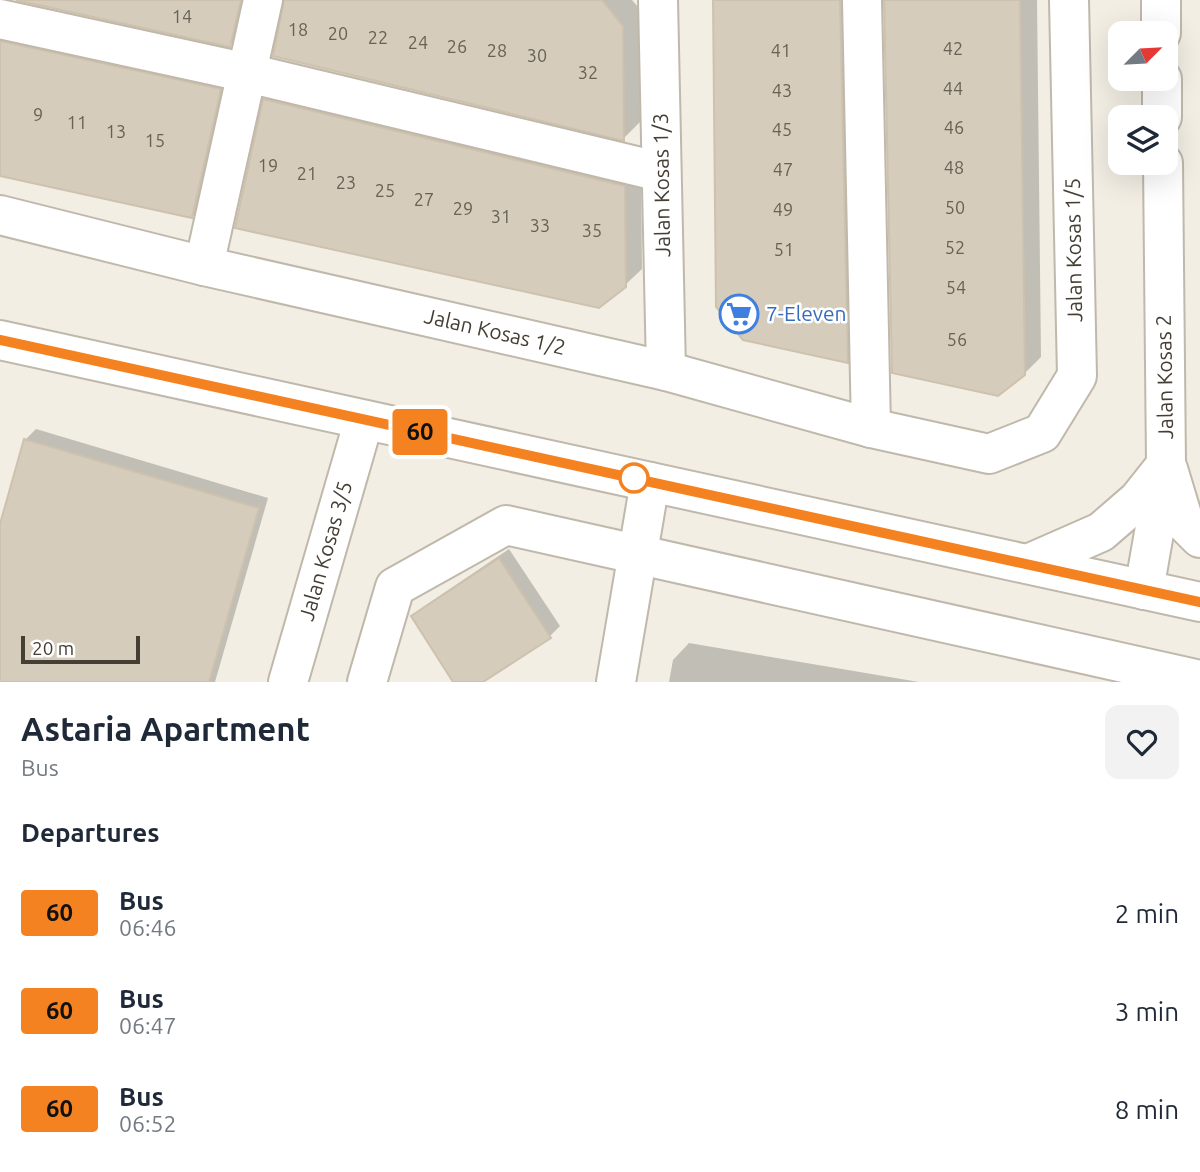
<!DOCTYPE html>
<html lang="en">
<head>
<meta charset="utf-8">
<style>
	body { margin:0; font-family:Ubuntu,sans-serif; background:#f2f2f3; color:#1f2937; height:100vh; display:flex; flex-direction:column; font-size:26px; white-space:nowrap }
	* { box-sizing:border-box; margin:0 }
	p { font-size:23px; color:#747a83 }
	.icon { flex:none; width:38px; height:38px; fill:none; stroke:currentColor; stroke-width:2; stroke-linecap:round; stroke-linejoin:round }
	.map { position:relative; height:682px; overflow:hidden }
	.panel { display:flex; flex-direction:column; background:#fff; flex:1 }
	.panel>* { flex:none }
	.badge { padding:0 14px; border-radius:5px; font-size:24px; line-height:46px }
	.needle { width:46px; rotate:66deg }
	.tools { position:absolute; left:1108px; top:21px; display:grid; gap:14px }
	.tools a { display:grid; place-items:center; width:70px; height:70px; border-radius:14px; background:#fff; box-shadow:0 7px 28px #0002; font-size:35px }
	.scale { position:absolute; left:21px; bottom:18px; width:119px; box-sizing:border-box; padding-left:7px; border:4px solid #443e34; border-top:0; font-size:19px; line-height:24px; white-space:nowrap; color:#443e34; -webkit-text-stroke:5px #fff; paint-order:stroke }
	.map>.badge { position:absolute; translate:-50% -50%; box-shadow:0 0 0 4px #fff }
	h2 { padding:0 21px; font-size:26px; line-height:63px }
	.round { display:grid; place-items:center; flex:none; width:74px; height:74px; border-radius:14px; background:#f2f2f3 }
	.head { display:flex; align-items:center; justify-content:space-between; height:119px; padding:0 21px }
	h1 { font-size:33px; font-weight:700; line-height:52px }
	ul { padding:0; list-style:none }
	li { display:flex; align-items:center; gap:21px; height:98px; padding:0 21px }
	li div { flex:1 }
	li b { display:block; font-size:26px }
	li em { font-style:normal }
	li .badge { min-width:77px; font-weight:700; text-align:center }
	.map>svg:first-child { display:block }
</style>
</head>
<body>
<div class="map">
<svg width="1200" height="682" viewBox="0 0 1200 682">
	<rect width="100%" height="100%" fill="#f2eee4"/>
	<g fill="#0003">
		<polygon points="24,0 253,0 246,28 230,45"/>
		<polygon points="286,0 632,0 639,8 640,122 623,139"/>
		<polygon points="714,0 856,0 864,345 847,361"/>
		<polygon points="886,0 1037,0 1041,357 1024,374"/>
		<polygon points="0,16 236,73 208,200 192,217 0,174"/>
		<polygon points="282,83 641,169 642,269 624,286 265,100"/>
		<polygon points="36,429 268,498 215,682 0,682 0,531 26,439"/>
		<polygon points="509,549 560,626 550,636 413,617 423,607"/>
		<polygon points="689,643 919,682 669,682 673,660"/>
	</g>
	<g fill="#d6ccbc" stroke="#cec1ad" stroke-width="2">
		<polygon points="16,0 241,0 230,47"/>
		<polygon points="284,0 602,0 623,26 624,141 273,56"/>
		<polygon points="713,0 840,0 848,363 743,340 716,307"/>
		<polygon points="884,0 1020,0 1025,375 998,396 892,373"/>
		<polygon points="0,41 221,89 192,218 0,176"/>
		<polygon points="263,99 625,186 626,287 599,308 235,228"/>
		<polygon points="24,439 259,508 209,682 0,682 0,524"/>
		<polygon points="499,558 551,638 483,682 453,682 411,616"/>
	</g>
	<g fill="none" stroke-linecap="round" stroke-linejoin="round">
		<defs>
			<g id="minor">
				<polyline points="658,0 666,371"/>
				<polyline points="862,0 871,428"/>
				<polyline points="1161,0 1161,33"/>
				<polyline points="0,19 248,73 661,172"/>
				<polyline points="1162,79 1162,117"/>
				<polyline points="0,215 204,266 666,371 871,428 989,454 1042,433 1077,376 1069,0"/>
				<polyline points="204,266 263,0"/>
				<polyline points="0,340 1200,602"/>
				<polyline points="1168,469 1184,522 1200,538"/>
				<polyline points="1028,564 1101,532 1138,500 1165,466"/>
				<polyline points="1144,590 1166,464 1163,163"/>
				<polyline points="288,682 364,420"/>
				<polyline points="367,682 395,587 506,525 1200,680"/>
				<polyline points="616,682 650,482"/>
			</g>
		</defs>
		<use href="#minor" stroke="#c0b8aa" stroke-width="42"/>
		<use href="#minor" stroke="#fff" stroke-width="38"/>
	</g>
	<g fill="none" stroke-linecap="round" stroke-linejoin="round">
		<defs>
			<polyline id="line" points="0,340 1200,602"/>
		</defs>
		<use href="#line" stroke="#fff" stroke-width="16"/>
		<use href="#line" stroke="#f58220" stroke-width="10"/>
	</g>
	<defs>
		<symbol id="supermarket-ring" viewBox="-11 -11 22 22"><circle r="9.5" fill="#fff" stroke="#3f7fe0" stroke-width="1.5"/><path d="M-6-5.5h2.5l.6 2H6L4.5 2H-2.5L-4.4-4H-6ZM-1.5 3.2a1.3 1.3 0 1 0 .1 0ZM3 3.2a1.3 1.3 0 1 0 .1 0Z" fill="#3f7fe0"/></symbol>
	</defs>
	<g fill-rule="evenodd">
		<use href="#supermarket-ring" x="717" y="292" width="44" height="44"/>
	</g>
	<circle fill="#fff" stroke="#f58220" stroke-width="3.5" cx="634" cy="478" r="14"/>
	<g text-anchor="middle" stroke-width="5" stroke-linejoin="round" paint-order="stroke">
		<g font-size="18" fill="#686256">
			<text x="182" y="23">14</text>
			<text x="298" y="36">18</text>
			<text x="338" y="40">20</text>
			<text x="378" y="44">22</text>
			<text x="418" y="49">24</text>
			<text x="457" y="53">26</text>
			<text x="953" y="55">42</text>
			<text x="497" y="57">28</text>
			<text x="781" y="57">41</text>
			<text x="537" y="62">30</text>
			<text x="588" y="79">32</text>
			<text x="953" y="95">44</text>
			<text x="782" y="97">43</text>
			<text x="38" y="121">9</text>
			<text x="77" y="129">11</text>
			<text x="954" y="134">46</text>
			<text x="782" y="136">45</text>
			<text x="116" y="138">13</text>
			<text x="155" y="147">15</text>
			<text x="268" y="172">19</text>
			<text x="954" y="174">48</text>
			<text x="783" y="176">47</text>
			<text x="307" y="180">21</text>
			<text x="346" y="189">23</text>
			<text x="385" y="197">25</text>
			<text x="424" y="206">27</text>
			<text x="955" y="214">50</text>
			<text x="463" y="215">29</text>
			<text x="783" y="216">49</text>
			<text x="501" y="223">31</text>
			<text x="540" y="232">33</text>
			<text x="592" y="237">35</text>
			<text x="955" y="254">52</text>
			<text x="784" y="256">51</text>
			<text x="956" y="294">54</text>
			<text x="957" y="346">56</text>
		</g>
		<g font-size="21" fill="#443e34" stroke="#fff">
			<text transform="translate(662 185) rotate(-91)" y="7">Jalan Kosas 1/3</text>
			<text transform="translate(1074 250) rotate(-91)" y="7">Jalan Kosas 1/5</text>
			<text transform="translate(495 332) rotate(13)" y="7">Jalan Kosas 1/2</text>
			<text transform="translate(1165 377) rotate(-91)" y="7">Jalan Kosas 2</text>
			<text transform="translate(326 551) rotate(-74)" y="7">Jalan Kosas 3/5</text>
		</g>
		<g font-size="21" fill="#366cbe" stroke="#fff" text-anchor="start">
			<text x="766" y="321">7-Eleven</text>
		</g>
	</g>
</svg>
<div class="tools">
<a><svg class="needle" viewBox="-14 -14 28 28"><path d="M0-13l5 13h-10z" fill="#e53935"/><path d="M0 13l5-13h-10z" fill="#747a83"/></svg></a>
<a><svg class="icon" aria-label="layers" viewBox="0 0 24 24"><path d="M12 4l9 5-9 5-9-5zM3 14l9 5 9-5"/></svg></a>
</div>
<div class="scale">20 m</div>
<b class="badge" style="left:420px;top:432px;background:#f58220;color:#111">60</b>
</div>
<section class="panel">
<div class="head"><div><h1>Astaria Apartment</h1><p>Bus</p></div><a class="round"><svg class="icon" aria-label="heart" viewBox="0 0 24 24"><path d="M12 20l-8-8c-3-5 5-10 8-4 3-6 11-1 8 4z"/></svg></a></div>
<h2>Departures</h2>
<ul>
<li><span class="badge" style="background:#f58220;color:#111">60</span><div><b>Bus</b><p>06:46</p></div><em>2 min</em></li>
<li><span class="badge" style="background:#f58220;color:#111">60</span><div><b>Bus</b><p>06:47</p></div><em>3 min</em></li>
<li><span class="badge" style="background:#f58220;color:#111">60</span><div><b>Bus</b><p>06:52</p></div><em>8 min</em></li>
</ul>
</section>
</body>
</html>
